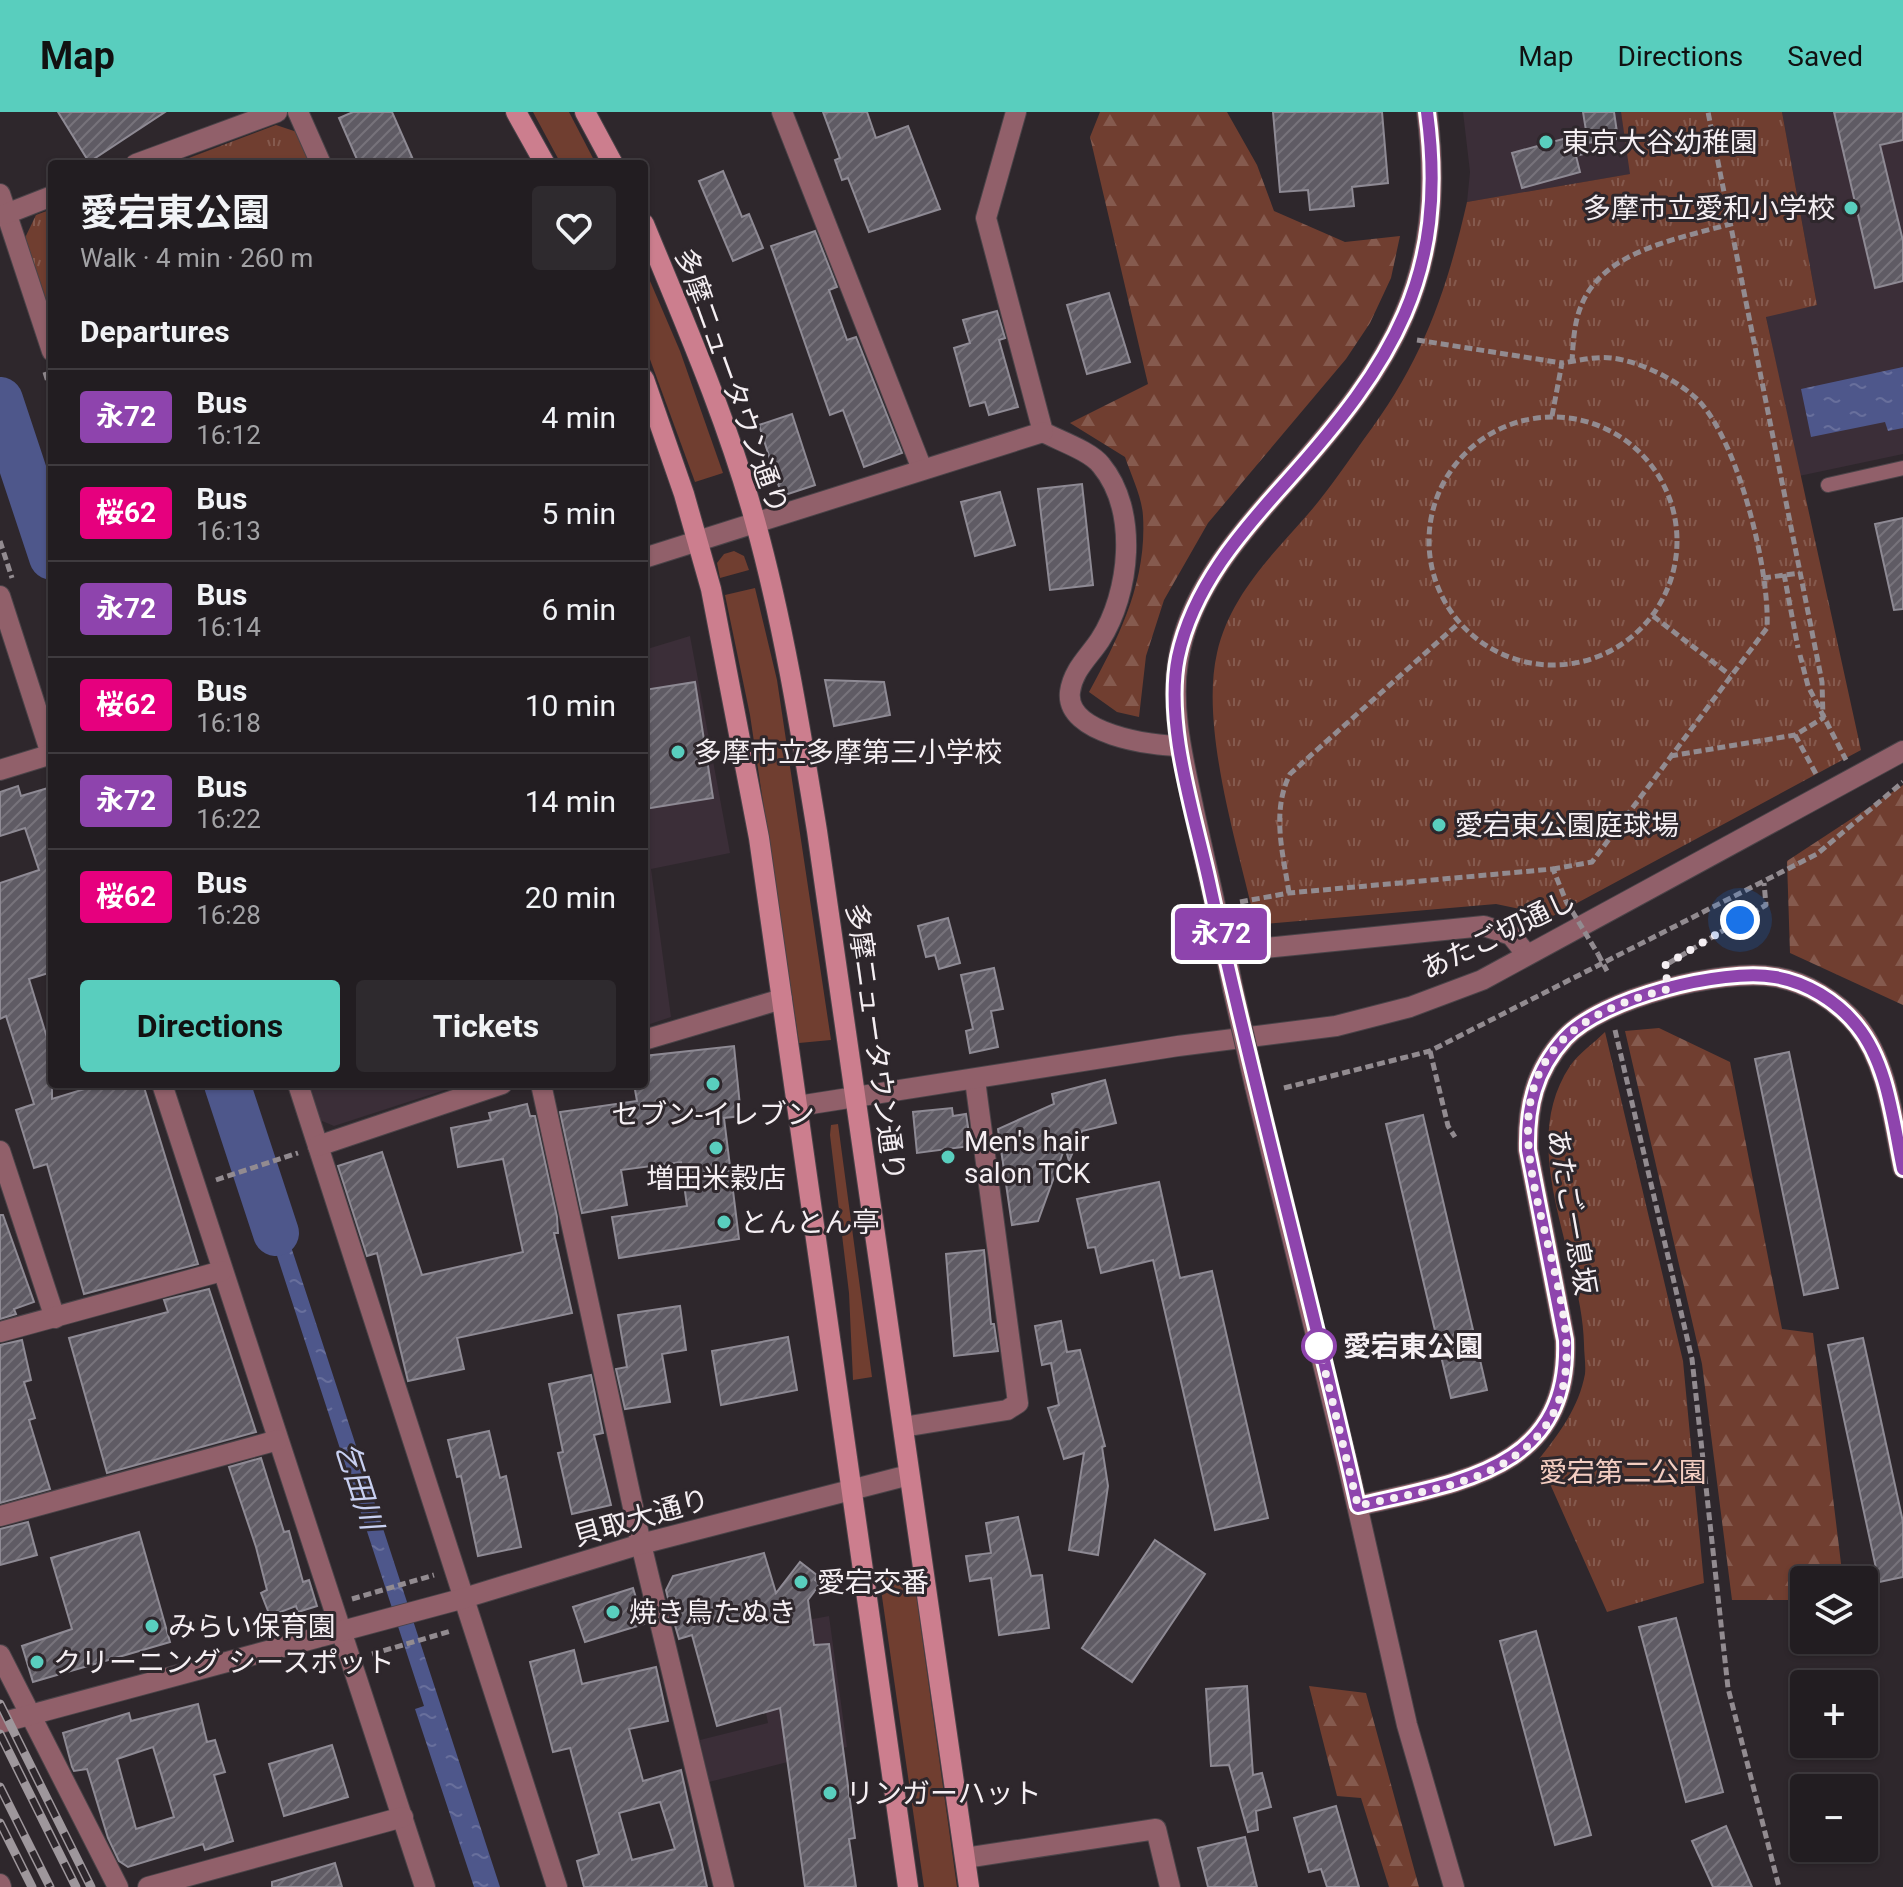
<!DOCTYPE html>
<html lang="en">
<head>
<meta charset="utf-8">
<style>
	body { margin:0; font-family:Roboto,"Noto Sans JP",sans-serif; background:#2e2a2e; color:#f1f3f6; height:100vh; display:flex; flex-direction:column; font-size:30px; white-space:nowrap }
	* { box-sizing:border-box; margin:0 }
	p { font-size:26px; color:#a2a2a5 }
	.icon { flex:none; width:44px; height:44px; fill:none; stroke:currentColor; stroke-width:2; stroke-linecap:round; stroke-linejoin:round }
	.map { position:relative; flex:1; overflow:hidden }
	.side { position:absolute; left:48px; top:48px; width:600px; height:928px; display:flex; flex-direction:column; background:#221d21; border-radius:8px; box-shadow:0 2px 6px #0004,0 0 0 2px #3f3b3f }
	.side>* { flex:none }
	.badge { padding:0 16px; border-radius:6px; font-size:28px; line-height:52px }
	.fabs { position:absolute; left:1790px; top:1454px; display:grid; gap:16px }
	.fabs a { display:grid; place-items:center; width:88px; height:88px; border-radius:8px; background:#221d21; box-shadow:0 2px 6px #0004,0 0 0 2px #3f3b3f; font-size:40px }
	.you { position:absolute; width:40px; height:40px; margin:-20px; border:6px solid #fff; border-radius:50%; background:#1a73e8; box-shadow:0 0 0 12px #1a73e833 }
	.map>.badge { position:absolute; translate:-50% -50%; box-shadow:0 0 0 4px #fff }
	h2 { padding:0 32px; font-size:30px; line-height:72px }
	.round { display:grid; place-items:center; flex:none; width:84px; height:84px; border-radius:8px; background:#2e2a2e }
	.overview { display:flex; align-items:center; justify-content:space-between; height:136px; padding:0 32px }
	h1 { font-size:38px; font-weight:700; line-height:60px }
	.action { display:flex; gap:16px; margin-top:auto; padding:16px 32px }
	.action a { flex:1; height:92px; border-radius:8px; background:#59cebe; color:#111; font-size:32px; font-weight:700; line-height:92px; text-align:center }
	.action a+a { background:#2e2a2e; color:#f1f3f6 }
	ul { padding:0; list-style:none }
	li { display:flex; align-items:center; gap:24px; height:96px; padding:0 32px; border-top:2px solid #3f3b3f }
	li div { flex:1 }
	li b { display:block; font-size:30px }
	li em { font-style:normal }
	li .badge { min-width:88px; font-weight:700; text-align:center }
	header { display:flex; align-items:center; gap:48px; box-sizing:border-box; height:112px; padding:0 40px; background:#59cebe; color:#111 }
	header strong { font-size:38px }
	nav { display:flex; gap:44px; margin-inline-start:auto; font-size:28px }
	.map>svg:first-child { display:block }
</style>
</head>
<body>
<header>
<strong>Map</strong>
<nav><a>Map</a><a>Directions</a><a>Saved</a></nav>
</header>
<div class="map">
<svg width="1903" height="1775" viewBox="0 0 1903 1775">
	<defs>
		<pattern id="forest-firs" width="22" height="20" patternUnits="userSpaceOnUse" patternTransform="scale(2)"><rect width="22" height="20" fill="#703e30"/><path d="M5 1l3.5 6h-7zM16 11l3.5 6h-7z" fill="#855a4e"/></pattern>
		<pattern id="park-tufts" width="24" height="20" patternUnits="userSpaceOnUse" patternTransform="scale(2)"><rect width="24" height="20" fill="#703e30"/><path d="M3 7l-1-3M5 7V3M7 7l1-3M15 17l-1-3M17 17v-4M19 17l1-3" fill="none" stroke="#855a4e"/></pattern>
		<pattern id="water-ripples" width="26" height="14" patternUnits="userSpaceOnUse" patternTransform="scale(2)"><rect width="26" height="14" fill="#4e578b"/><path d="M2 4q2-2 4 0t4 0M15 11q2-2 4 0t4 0" fill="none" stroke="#686f9c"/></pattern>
		<pattern id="building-hatch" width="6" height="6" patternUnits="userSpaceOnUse" patternTransform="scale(2)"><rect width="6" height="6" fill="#5f5b64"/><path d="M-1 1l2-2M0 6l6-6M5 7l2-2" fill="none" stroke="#77737b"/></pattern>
	</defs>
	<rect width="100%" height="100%" fill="#2e272c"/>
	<g fill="#3b2e38">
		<polygon points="1463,0 1621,0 1631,62 1467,90 1470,60"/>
		<polygon points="1782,0 1903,0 1903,342 1799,364 1766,204 1817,193"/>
		<polygon points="690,524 730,741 651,757 671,905 644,914 644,538"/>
		<polygon points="304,972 463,972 334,1014 315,1006"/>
		<polygon points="829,1504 847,1635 709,1670 700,1628 768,1611 749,1519"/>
	</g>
	<g fill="#703e30">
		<polygon points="533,0 569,0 596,52 561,52"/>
		<polygon points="644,155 680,239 723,361 695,370 644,231"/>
		<polygon points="734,439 744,444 749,458 720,466 717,451 724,442"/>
		<polygon points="755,476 777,568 831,928 799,931 750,603 725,483"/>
		<polygon points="838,1012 872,1265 853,1268 849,1181 830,1023 831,1013"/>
		<polygon points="913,1460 957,1775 924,1775 879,1464"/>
	</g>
	<g fill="url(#forest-firs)">
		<path d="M1100 0H1227L1257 53 1274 99 1345 130 1400 124 1391 166 1370 211 1346 247 1208 411 1164 488 1146 544 1139 605 1117 600 1089 580C1119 525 1147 470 1143 404 1142 385 1131 363 1125 345L1070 311 1148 272 1090 25Z"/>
		<polygon points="1903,673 1903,893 1790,841 1787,749"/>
		<polygon points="1659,916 1730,950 1782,1217 1813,1221 1843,1468 1804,1468 1804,1488 1732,1488 1702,1252 1625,919"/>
		<polygon points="1309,1574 1366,1581 1419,1775 1389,1775 1361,1686 1337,1684"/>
	</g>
	<g fill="url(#park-tufts)">
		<path d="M1621 0H1782L1817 193 1766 205 1861 638 1553 804 1496 792 1264 812 1254 805C1237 732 1200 615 1217 541 1229 488 1266 449 1301 410 1324 385 1344 355 1364 327 1422 250 1446 182 1467 90L1630 62Z"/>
		<polygon points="276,13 297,20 312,52 173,52"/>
		<polygon points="52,97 52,218 23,130 36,103"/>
		<path d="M1605 920 1683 1249 1704 1471 1607 1500 1539 1347C1559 1322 1579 1295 1585 1262 1586 1253 1584 1241 1584 1232 1582 1143 1515 1037 1570 954 1579 941 1594 931 1605 920Z"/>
	</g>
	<g fill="url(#water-ripples)">
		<polygon points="1903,255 1903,316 1888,319 1885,310 1811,325 1801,277"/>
		<polygon points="267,1061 500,1775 474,1775 415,1597 424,1594 251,1064"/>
	</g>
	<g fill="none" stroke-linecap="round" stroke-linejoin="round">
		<g stroke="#4e578b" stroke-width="46">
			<polyline points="0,288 52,445"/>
			<polyline points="227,972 276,1121"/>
		</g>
	</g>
	<g fill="url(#building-hatch)" stroke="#8e8a94" stroke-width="2" fill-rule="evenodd">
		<polygon points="58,0 165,0 89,50"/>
		<polygon points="353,0 392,0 415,52 359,52 339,6"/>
		<polygon points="823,0 867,0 876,26 908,14 940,97 869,120 848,66 842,68 835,48 840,46"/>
		<polygon points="1273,0 1382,0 1388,71 1352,75 1354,94 1310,98 1308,78 1280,80"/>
		<polygon points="1583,0 1614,0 1618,27 1588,31"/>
		<polygon points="1834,0 1903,0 1903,28 1880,33 1903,129 1903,169 1875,176"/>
		<polygon points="1581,22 1587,41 1576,44 1580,60 1522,76 1512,41"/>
		<polygon points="723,59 742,105 749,102 763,136 733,149 699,69"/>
		<polygon points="815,119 837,175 829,178 847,228 856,225 902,341 864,355 843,298 830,303 771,134"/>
		<polygon points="1109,181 1130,250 1087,262 1067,193"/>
		<polygon points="997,199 1005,226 999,228 1018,295 989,303 985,290 970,294 954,236 970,231 963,208"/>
		<polygon points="792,302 815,373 782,384 759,313"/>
		<polygon points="1082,372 1093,473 1050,478 1038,377"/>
		<polygon points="1000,380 1015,433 975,444 961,390"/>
		<polygon points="1903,406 1903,497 1894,498 1875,412"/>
		<polygon points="825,568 884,570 890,603 834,614"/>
		<polygon points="695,570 713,686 644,697 644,578"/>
		<polygon points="18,674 21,684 48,676 52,688 52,860 29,867 52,942 52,987 101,972 143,972 198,1152 84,1182 47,1052 34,1056 16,998 34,992 6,904 0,907 0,771 39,758 25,716 0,724 0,680"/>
		<polygon points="948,806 960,851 939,857 935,843 926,845 918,814"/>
		<polygon points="994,856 1003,897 991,899 998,935 970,941 966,919 973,917 961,863"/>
		<polygon points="734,934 741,1004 724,1006 739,1127 619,1146 612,1105 687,1094 681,1050 621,1058 627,1093 582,1101 560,1000 637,989 634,972 644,972 644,944"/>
		<polygon points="1789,940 1838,1176 1804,1183 1755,947"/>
		<polygon points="1105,968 1116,1011 1082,1019 1069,1049 1065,1035 1038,1109 1012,1113 998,1017 1054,992 1052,982"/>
		<polygon points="527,992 530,1004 535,1004 557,1105 558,1121 554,1121 572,1201 457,1226 464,1257 408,1269 377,1141 367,1144 338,1054 382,1040 422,1163 523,1140 503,1047 458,1055 451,1016 491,1008 489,1001"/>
		<polygon points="952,996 953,1004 966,1002 971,1034 917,1041 913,1000"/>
		<polygon points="1423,1003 1487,1278 1451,1286 1386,1012"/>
		<polygon points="1159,1070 1180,1166 1212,1159 1268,1406 1215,1418 1153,1148 1101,1161 1095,1135 1088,1136 1077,1087"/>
		<polygon points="0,1103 3,1103 34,1190 14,1197 16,1202 0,1207"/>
		<polygon points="984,1138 991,1212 994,1212 998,1239 954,1244 946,1142"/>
		<polygon points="209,1177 256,1320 107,1361 69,1226 168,1200 164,1188"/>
		<polygon points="680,1194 686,1238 662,1242 670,1290 625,1297 616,1257 627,1255 618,1203"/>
		<polygon points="1061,1209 1067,1240 1080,1238 1105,1334 1102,1335 1108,1374 1098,1443 1069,1438 1084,1341 1064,1347 1048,1296 1059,1293 1051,1251 1042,1253 1035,1214"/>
		<polygon points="788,1225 797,1278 721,1293 712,1239"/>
		<polygon points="1863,1226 1903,1410 1903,1465 1879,1470 1828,1233"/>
		<polygon points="22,1228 31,1268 24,1270 35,1306 29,1308 50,1377 0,1391 0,1233"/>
		<polygon points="591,1263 603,1321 594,1323 611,1393 572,1402 558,1341 563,1340 549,1272"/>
		<polygon points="489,1319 500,1366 506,1364 521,1435 478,1444 461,1364 457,1365 448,1328"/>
		<polygon points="261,1346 284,1420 289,1419 303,1470 309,1468 317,1494 298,1500 296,1494 270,1504 261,1481 267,1478 256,1435 229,1355"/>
		<polygon points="1018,1405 1031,1464 1042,1463 1049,1516 999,1523 991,1466 970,1469 966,1444 991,1441 986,1411"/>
		<polygon points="28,1410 37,1443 0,1453 0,1417"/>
		<polygon points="139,1420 170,1530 33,1570 22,1534 72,1517 51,1446"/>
		<polygon points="1155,1428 1205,1462 1132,1570 1082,1536"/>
		<polygon points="764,1441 776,1481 800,1450 818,1464 815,1468 820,1472 808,1488 814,1533 829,1532 855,1726 849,1727 856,1775 805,1775 780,1596 717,1614 692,1523 679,1527 672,1503 666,1478 673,1464"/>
		<polygon points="633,1476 644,1512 585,1530 573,1495"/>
		<polygon points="1676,1506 1723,1680 1686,1690 1639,1515"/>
		<polygon points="1536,1519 1591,1723 1555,1733 1500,1529"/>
		<path d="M574 1538 582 1572 656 1555 668 1609 629 1617 643 1669 681 1658 707 1775H584L577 1749 599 1742 570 1636 553 1640 530 1550ZM660 1690 675 1737 632 1748 619 1701Z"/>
		<polygon points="1247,1574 1253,1663 1262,1661 1271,1695 1256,1699 1258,1718 1248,1720 1229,1653 1211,1654 1206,1577"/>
		<path d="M198 1592 207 1630 215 1628 225 1660 214 1663 233 1729 205 1738 203 1732 128 1755 119 1749 108 1726 87 1657 74 1659 72 1655 63 1621 129 1601 131 1609ZM153 1635 174 1705 136 1717 117 1647Z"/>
		<polygon points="332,1633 348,1685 284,1704 269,1652"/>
		<polygon points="1336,1694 1359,1775 1327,1775 1321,1757 1309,1760 1294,1706"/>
		<polygon points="1726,1714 1752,1775 1713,1775 1692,1729"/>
		<polygon points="1245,1725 1257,1775 1208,1775 1198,1736"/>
		<polygon points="335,1751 342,1775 272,1775 272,1770"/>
	</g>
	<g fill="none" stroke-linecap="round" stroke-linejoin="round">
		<defs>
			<polyline id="service" points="1828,373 1903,356"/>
			<g id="minor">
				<polyline points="298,0 321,52"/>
				<polyline points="782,0 922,357"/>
				<path d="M1016 0 986 106 1043 320C1060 329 1090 339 1101 353 1139 399 1130 481 1100 528 1088 546 1073 558 1070 580 1065 622 1152 634 1180 634"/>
				<polyline points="136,52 277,0"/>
				<polyline points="0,82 52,239"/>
				<polyline points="6,102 52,84"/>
				<polyline points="644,446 1043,320"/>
				<polyline points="0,484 52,645"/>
				<polyline points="0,658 52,642"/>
				<polyline points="644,928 782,887"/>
				<polyline points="162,972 425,1775"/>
				<polyline points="298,972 557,1775"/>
				<polyline points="541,972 641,1432 724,1775"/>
				<polyline points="318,1034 502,972"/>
				<polyline points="0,1039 55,1206"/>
				<polyline points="0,1220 222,1159"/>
				<polyline points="903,1315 1007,1298 1018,1291 975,968"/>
				<polyline points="0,1404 278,1328"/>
				<polyline points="0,1543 118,1775"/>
				<polyline points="965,1746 1156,1717 1170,1775"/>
				<polyline points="0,1772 1,1775"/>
				<polyline points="148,1775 403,1705"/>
			</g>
			<g id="tertiary">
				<polyline points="1225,840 1484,814 1511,823 1527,843"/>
				<path d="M1233 877C1221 817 1207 758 1194 699 1184 650 1170 598 1178 549 1188 483 1236 426 1278 379 1388 257 1449 171 1427 0"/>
				<polyline points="1255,974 1349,1358 1407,1613 1454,1775"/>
				<polyline points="798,994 1178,934 1336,914 1410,895 1482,868 1903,639"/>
				<path d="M1358 1394C1458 1370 1570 1359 1565 1228L1528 1038C1527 994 1535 959 1565 926 1602 886 1722 856 1775 865 1806 870 1837 889 1857 913 1888 952 1893 1009 1903 1056"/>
				<polyline points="0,1611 461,1487 641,1432 909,1363"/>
			</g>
			<g id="secondary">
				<polyline points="516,0 545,52"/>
				<polyline points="585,0 613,52"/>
				<path d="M644 112C684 209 727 307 755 409 783 510 800 615 817 719L969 1775"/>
				<polyline points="644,267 684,382 711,477 759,726 908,1775"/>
			</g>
		</defs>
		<use href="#service" stroke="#4a4348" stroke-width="16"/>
		<use href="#minor" stroke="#4a4348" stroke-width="22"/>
		<use href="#tertiary" stroke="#4a4348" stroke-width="22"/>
		<use href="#secondary" stroke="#4a4348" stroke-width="22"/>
		<g stroke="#928b90" stroke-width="5" stroke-dasharray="8 4" stroke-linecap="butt">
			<polyline points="1417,228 1562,251"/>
			<path d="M1572 250C1573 232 1574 211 1581 194 1603 138 1679 127 1730 112"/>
			<polyline points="45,260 52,283"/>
			<path d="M1552 304 1562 251C1577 249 1596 244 1611 246 1640 249 1679 269 1699 289 1739 332 1770 459 1767 516L1592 750 1553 757"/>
			<circle cx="1553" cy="429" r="124"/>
			<polyline points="0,429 12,466"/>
			<polyline points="1784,462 1798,536"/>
			<polyline points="1763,466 1800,461"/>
			<polyline points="1653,504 1730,563"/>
			<polyline points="1800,543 1808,574 1846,648"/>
			<polyline points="1795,623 1816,662"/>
			<polyline points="1670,644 1795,623 1823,606 1822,570 1708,0"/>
			<path d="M1289 781C1283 741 1271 700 1290 662L1459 511"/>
			<polyline points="1240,790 1289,781 1553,757 1566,789"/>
			<polyline points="1598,842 1607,859"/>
			<polyline points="1669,851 1766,793 1764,771"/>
			<polyline points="1615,918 1692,1247 1728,1576 1779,1775"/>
			<polyline points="1430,939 1448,1014 1455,1025"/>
			<polyline points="1284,976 1430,939 1817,742 1903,670"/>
			<polyline points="216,1068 298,1041"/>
			<polyline points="352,1487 434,1463"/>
			<polyline points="372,1542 451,1519"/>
		</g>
		<use href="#service" stroke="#91606a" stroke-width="14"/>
		<use href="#minor" stroke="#91606a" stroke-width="20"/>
		<use href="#tertiary" stroke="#91606a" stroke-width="20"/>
		<use href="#secondary" stroke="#cc7e8e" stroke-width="20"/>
		<defs>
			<g id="rail">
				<polyline points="0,1592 91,1775"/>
				<polyline points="0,1622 76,1775"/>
				<polyline points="0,1675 50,1775"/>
				<polyline points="0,1711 32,1775"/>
			</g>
		</defs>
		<use href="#rail" stroke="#9e979c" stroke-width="9"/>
		<use href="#rail" stroke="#2e272c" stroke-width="6" stroke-dasharray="18" stroke-linecap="butt"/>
		<defs>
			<polyline id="tertiary-bridge" points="1233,877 1255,974"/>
		</defs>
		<use href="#tertiary-bridge" stroke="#4a4348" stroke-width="22" stroke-linecap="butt"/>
		<polyline stroke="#928b90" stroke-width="5" stroke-dasharray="8 4" stroke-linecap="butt" points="1566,789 1598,842"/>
		<use href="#tertiary-bridge" stroke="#91606a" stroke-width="20"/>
	</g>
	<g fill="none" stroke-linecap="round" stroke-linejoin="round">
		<defs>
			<path id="line" d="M1427 0C1449 164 1392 252 1287 369 1240 421 1193 475 1178 545 1164 614 1196 707 1210 774 1255 982 1312 1187 1358 1394 1458 1370 1570 1359 1565 1228L1528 1038C1527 995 1535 959 1565 926 1602 886 1722 856 1775 865 1806 870 1837 889 1857 914 1888 952 1893 1010 1903 1057"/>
		</defs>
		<use href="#line" stroke="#fff" stroke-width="18"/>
		<use href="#line" stroke="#8e44ad" stroke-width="12"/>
		<path stroke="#f5eff3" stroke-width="8" stroke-dasharray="0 14.4" d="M1319 1234 1358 1394C1410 1381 1475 1375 1519 1341 1678 1222 1361 951 1669 877L1664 854 1740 808"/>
	</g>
	<g fill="#59cebe" stroke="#2e272c" stroke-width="3">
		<circle cx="1546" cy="30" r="8"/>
		<circle cx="1851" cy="96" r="8"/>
		<circle cx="678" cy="640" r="8"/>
		<circle cx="1439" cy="713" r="8"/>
		<circle cx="713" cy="972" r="8"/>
		<circle cx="716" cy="1036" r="8"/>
		<circle cx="948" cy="1045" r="8"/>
		<circle cx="724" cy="1110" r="8"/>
		<circle cx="801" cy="1470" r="8"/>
		<circle cx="613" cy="1500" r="8"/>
		<circle cx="152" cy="1514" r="8"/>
		<circle cx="37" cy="1550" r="8"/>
		<circle cx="830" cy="1681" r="8"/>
	</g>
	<circle fill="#fff" stroke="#8e44ad" stroke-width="4" cx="1319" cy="1234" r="16"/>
	<g text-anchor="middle" stroke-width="6" stroke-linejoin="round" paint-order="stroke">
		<g font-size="28" fill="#f5eff3" stroke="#2e272c" text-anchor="start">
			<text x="1562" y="40">東京大谷幼稚園</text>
			<text x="1835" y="106" text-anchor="end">多摩市立愛和小学校</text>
			<text x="694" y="650">多摩市立多摩第三小学校</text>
			<text x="1455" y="723">愛宕東公園庭球場</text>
			<text x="713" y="1012" text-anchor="middle">セブン-イレブン</text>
			<text x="964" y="1039">Men's hair<tspan x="964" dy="32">salon TCK</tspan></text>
			<text x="716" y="1076" text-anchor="middle">増田米穀店</text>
			<text x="740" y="1120">とんとん亭</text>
			<text x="817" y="1480">愛宕交番</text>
			<text x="629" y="1510">焼き鳥たぬき</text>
			<text x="168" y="1524">みらい保育園</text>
			<text x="53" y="1560">クリーニング シースポット</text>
			<text x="846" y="1691">リンガーハット</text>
		</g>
		<g font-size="28" fill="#f5eff3" stroke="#2e272c">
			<text transform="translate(732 269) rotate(70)" y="10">多摩ニュータウン通り</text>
			<text transform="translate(1498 822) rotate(-26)" y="10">あたご切通し</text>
			<text transform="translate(876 930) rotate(82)" y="10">多摩ニュータウン通り</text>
			<text transform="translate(1572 1100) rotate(80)" y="10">あたご一息坂</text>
			<text transform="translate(641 1405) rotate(-16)" y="10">貝取大通り</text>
		</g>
		<g font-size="28" font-weight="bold" fill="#f5eff3" stroke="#2e272c" text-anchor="start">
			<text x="1343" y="1244">愛宕東公園</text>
		</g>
		<g font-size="28" fill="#f3cdc1" stroke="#2e272c">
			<text x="1623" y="1370">愛宕第二公園</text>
		</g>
		<g font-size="30" font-style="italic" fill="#c8d0f1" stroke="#2e272c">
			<text transform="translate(359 1374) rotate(72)" y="10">乞田川</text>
		</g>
	</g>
</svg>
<div class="fabs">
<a><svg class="icon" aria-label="layers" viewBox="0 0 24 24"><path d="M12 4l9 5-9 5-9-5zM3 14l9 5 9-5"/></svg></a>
<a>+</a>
<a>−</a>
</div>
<div class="you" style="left:1740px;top:808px"></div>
<b class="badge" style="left:1221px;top:822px;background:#8e44ad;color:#fff">永72</b>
<section class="side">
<div class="overview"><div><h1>愛宕東公園</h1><p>Walk · 4 min · 260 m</p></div><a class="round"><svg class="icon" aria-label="heart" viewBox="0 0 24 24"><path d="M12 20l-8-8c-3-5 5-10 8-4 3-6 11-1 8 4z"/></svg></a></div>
<h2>Departures</h2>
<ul>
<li><span class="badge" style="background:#8e44ad;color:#fff">永72</span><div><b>Bus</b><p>16:12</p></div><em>4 min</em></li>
<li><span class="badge" style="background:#e6007e;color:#fff">桜62</span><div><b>Bus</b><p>16:13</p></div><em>5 min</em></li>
<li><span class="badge" style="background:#8e44ad;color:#fff">永72</span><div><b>Bus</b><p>16:14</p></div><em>6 min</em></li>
<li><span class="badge" style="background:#e6007e;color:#fff">桜62</span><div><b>Bus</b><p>16:18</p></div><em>10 min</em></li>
<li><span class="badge" style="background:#8e44ad;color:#fff">永72</span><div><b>Bus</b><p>16:22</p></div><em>14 min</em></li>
<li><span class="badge" style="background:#e6007e;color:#fff">桜62</span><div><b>Bus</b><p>16:28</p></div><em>20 min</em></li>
</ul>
<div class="action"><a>Directions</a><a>Tickets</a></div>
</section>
</div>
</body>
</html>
